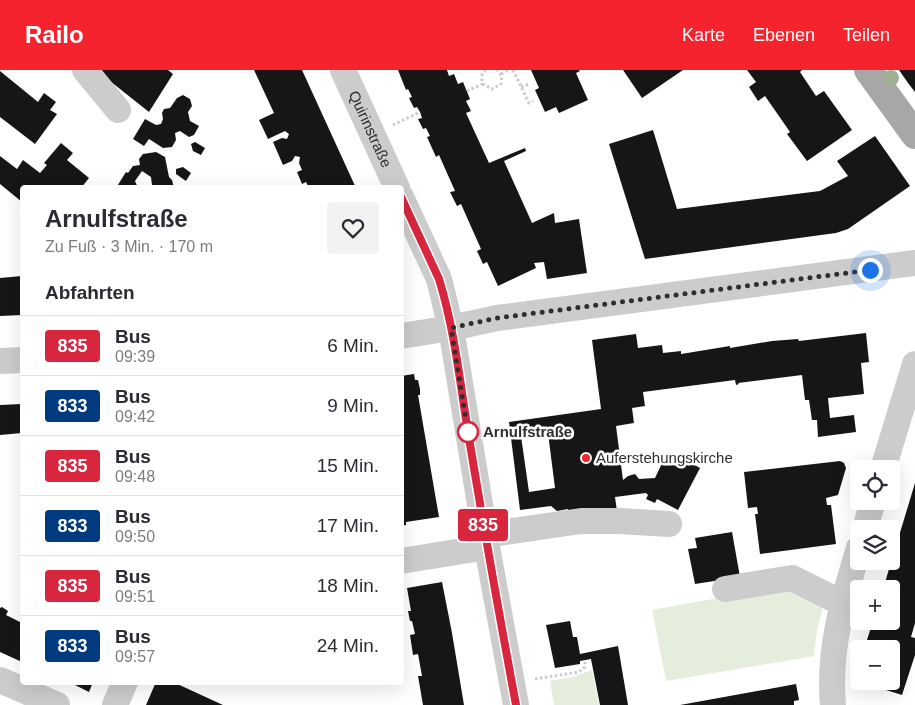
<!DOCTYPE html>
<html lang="de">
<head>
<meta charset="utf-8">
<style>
	body { margin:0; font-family:Arial,sans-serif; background:#f2f2f3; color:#2b2b33; height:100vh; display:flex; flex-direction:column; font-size:19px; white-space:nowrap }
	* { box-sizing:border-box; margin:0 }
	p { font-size:16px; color:#7c7c81 }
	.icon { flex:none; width:28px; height:28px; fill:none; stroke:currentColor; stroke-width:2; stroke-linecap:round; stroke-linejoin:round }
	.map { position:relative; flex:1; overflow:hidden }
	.panel { position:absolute; left:20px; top:115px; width:384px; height:500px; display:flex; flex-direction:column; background:#fff; border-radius:5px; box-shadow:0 5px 20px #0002 }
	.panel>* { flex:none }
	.badge { padding:0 10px; border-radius:4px; font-size:18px; line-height:32px }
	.controls { position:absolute; left:850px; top:390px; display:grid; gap:10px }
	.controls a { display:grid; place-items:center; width:50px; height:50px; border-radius:5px; background:#fff; box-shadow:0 5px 20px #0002; font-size:25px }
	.you { position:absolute; width:25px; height:25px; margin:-12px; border:4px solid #fff; border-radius:50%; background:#1a73e8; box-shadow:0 0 0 8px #1a73e833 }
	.map>.badge { position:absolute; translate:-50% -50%; box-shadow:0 0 0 2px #fff }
	h2 { padding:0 25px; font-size:19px; line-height:45px }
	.round { display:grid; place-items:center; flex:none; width:52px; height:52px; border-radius:5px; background:#f2f2f3 }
	.overview { display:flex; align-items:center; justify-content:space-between; height:85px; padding:0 25px }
	h1 { font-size:24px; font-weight:700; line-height:38px }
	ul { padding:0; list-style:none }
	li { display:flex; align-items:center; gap:15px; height:60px; padding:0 25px; border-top:1px solid #e1e1e2 }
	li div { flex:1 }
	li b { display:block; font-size:19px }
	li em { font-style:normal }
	li .badge { min-width:55px; font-weight:700; text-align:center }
	header { display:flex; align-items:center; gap:30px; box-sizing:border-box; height:70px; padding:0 25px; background:#f5232d; color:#fff }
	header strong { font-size:24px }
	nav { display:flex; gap:28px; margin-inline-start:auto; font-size:18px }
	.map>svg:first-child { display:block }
</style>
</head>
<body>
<header>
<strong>Railo</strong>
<nav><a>Karte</a><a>Ebenen</a><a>Teilen</a></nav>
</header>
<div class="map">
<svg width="915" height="635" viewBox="0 0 915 635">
	<rect width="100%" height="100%" fill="#fff"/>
	<g fill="#e5eedc">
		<polygon points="790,515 824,532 817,560 814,586 666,611 652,540"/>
		<polygon points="592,600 599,635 554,635 550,611 572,607"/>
	</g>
	<g fill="#161616" fill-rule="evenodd">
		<polygon points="96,0 168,0 173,4 149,42"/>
		<polygon points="254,0 302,0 356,118 309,118 306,112 302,114 297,102 302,100 299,93 300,87 295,86 292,91 283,95 273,72 282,68 287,69 289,64 285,61 268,69 259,50 274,43"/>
		<polygon points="398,0 447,0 449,6 454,4 458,14 463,12 470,29 466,31 471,41 466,43 489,93 525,78 526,81 504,91 532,153 554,143 555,153 579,149 587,203 547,209 544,192 534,193 536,198 498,216 487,192 483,194 477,181 481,179 461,134 457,136 450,122 455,121 439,85 436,87 427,67 430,66 426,58 423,59 418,49 422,48 420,42 417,37 414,38 409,28 412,27 408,19 406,20"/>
		<polygon points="531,0 579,0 580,1 576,3 588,30 559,43 556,37 545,42 535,20 539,18"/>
		<polygon points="623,0 683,0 642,28"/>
		<polygon points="747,0 802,0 800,2 816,26 824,21 852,60 807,91 787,64 790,62 765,26 758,31 749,17 756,12"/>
		<polygon points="899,0 915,0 915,22 908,13"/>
		<polygon points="0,1 38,32 44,23 56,32 50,40 57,44 35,74 0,47"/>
		<polygon points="183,25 190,29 192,36 188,42 190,51 199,56 194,65 189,67 180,61 175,63 176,70 172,77 163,78 149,69 144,76 133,69 145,49 156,55 161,54 163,49 162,43 164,39 170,38 177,28"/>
		<polygon points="653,60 677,139 820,121 848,106 837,91 875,66 910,116 848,159 836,163 645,189 609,74"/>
		<polygon points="195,72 205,78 201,85 193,81 191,74"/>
		<polygon points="61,73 73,83 67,90 89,108 81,118 22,118 22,132 0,114 0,86 17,99 23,90 40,103 47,95 44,93"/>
		<polygon points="156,82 165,87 169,107 172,110 174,118 150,118 152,115 151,107 142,101 135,111 138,118 116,118 126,102 128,103 133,96 140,95 139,89 143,84"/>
		<polygon points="183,97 191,103 186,111 176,104 176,99"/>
		<polygon points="22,206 22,245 0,246 0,208"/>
		<path d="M866 263 869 292 861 293 864 324 828 328 830 348 854 345 856 362 818 367 817 350H812L809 330H805L802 305 738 313 739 314 736 315 735 310 643 322 645 336 632 338 634 353 616 356 623 410 628 406 635 404 639 409 655 408 665 387 683 397 686 390 700 398 678 440 657 429 655 433 646 429 648 425 646 423 615 427 617 441 570 447 568 439 557 441 551 436 520 440 509 352 601 339 592 270 636 264 638 278 662 275 663 283 681 281V284L730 276V278L772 271 798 269 799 271ZM548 363 555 418 529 422 521 366Z"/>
		<polygon points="414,304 415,310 418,310 420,319 420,325 418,325 439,447 406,452 406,455 401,456 401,306"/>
		<polygon points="22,334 22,363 0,365 0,335"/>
		<polygon points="840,391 844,393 846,398 838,425 826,428 827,435 831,435 836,474 760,484 755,444 758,444 757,437 748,438 744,402"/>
		<polygon points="915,413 915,553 911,567 915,568 915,585 902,625 864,613 865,611 891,611 891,579 872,579 873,572 867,570 873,551 891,551 891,519 883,519"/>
		<polygon points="732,462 740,507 695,514 688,479 697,478 695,468"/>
		<polygon points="442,512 452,563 464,635 423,635 418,606 422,606 418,584 413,585 410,565 415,564 412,551 410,551 408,541 411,541 407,518"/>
		<polygon points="2,537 8,541 6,545 22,553 22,592 0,582 0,538"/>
		<polygon points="570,551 573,567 577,567 580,584 618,576 628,635 600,635 591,589 580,591 580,594 555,598 546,555"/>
		<polygon points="69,612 93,612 89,622"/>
		<polygon points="156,612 173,612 223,635 146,635"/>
		<polygon points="796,614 799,630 794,631 794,635 680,635"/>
	</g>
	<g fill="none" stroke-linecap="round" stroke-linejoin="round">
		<g stroke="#ccc" stroke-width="3" stroke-dasharray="2.5 2.5" stroke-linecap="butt">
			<path d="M486 0C481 4 481 8 483 14L492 19 501 14C502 8 502 5 497 0"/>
			<polyline points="513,0 529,33 533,31"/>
			<polyline points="501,4 509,0"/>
			<polyline points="521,17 529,14"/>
			<polyline points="467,21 483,14"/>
			<polyline points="393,55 420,42"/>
			<polyline points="535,609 579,602 585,597 585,590"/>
		</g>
		<g stroke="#ccc" stroke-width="26">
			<polyline points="85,0 118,40"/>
			<path id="s1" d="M343 0 397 118"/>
			<polyline points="401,127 439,209 451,258 487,477 516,635"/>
			<polyline points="401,266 451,258 497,248 915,193"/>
			<polyline points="0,291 22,290"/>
			<polyline points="883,399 915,294"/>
			<polyline points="865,459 873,431"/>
			<polyline points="485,465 581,451 619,451 669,454"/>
			<polyline points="401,491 487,477"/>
			<polyline points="725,519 792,508 842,533"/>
			<polyline points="0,610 57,635"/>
			<polyline points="115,635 125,612"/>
			<path d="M833 635C828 580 843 530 859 478"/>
		</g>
		<polyline stroke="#a7a7a7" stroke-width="28" points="868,0 915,65"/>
	</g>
	<circle fill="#9fb092" cx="891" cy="8" r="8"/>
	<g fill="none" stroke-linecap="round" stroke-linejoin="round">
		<defs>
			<path id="line" d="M401 127 439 209C454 257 460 312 468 362 483 453 499 544 516 635"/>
		</defs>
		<use href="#line" stroke="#fff" stroke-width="11"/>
		<use href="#line" stroke="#d7263d" stroke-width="8"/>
		<polyline stroke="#2f2f2f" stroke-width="5" stroke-dasharray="0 9" points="468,362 451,258 497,248 870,200"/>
	</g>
	<circle fill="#fff" stroke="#d7263d" stroke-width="2.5" cx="468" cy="362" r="10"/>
	<circle fill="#f5232d" stroke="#fff" stroke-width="2" cx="586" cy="388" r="5"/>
	<g text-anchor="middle" stroke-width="5" stroke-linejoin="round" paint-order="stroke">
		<g font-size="15" fill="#2f2f2f" stroke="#fff">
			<text dy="5" stroke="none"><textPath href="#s1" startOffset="65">Quirinstraße</textPath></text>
		</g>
		<g font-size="15" font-weight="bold" fill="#2f2f2f" stroke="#fff" text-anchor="start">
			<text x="483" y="367">Arnulfstraße</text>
		</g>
		<g font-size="15" fill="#2f2f2f" stroke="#fff" text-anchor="start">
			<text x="596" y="393">Auferstehungskirche</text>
		</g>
	</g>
</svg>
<div class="controls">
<a><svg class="icon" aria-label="locate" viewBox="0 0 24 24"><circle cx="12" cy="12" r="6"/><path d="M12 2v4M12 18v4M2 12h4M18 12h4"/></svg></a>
<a><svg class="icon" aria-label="layers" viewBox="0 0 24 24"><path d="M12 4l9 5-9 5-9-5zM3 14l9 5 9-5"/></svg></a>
<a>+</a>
<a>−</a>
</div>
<div class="you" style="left:870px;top:200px"></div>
<b class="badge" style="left:483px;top:455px;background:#d7263d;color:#fff">835</b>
<section class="panel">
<div class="overview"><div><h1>Arnulfstraße</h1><p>Zu Fuß · 3 Min. · 170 m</p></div><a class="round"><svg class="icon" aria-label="heart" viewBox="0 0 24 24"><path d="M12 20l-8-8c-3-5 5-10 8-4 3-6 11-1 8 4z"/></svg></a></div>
<h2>Abfahrten</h2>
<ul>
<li><span class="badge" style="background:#d7263d;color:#fff">835</span><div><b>Bus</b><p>09:39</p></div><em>6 Min.</em></li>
<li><span class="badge" style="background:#003b80;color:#fff">833</span><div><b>Bus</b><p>09:42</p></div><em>9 Min.</em></li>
<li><span class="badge" style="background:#d7263d;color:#fff">835</span><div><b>Bus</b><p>09:48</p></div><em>15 Min.</em></li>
<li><span class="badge" style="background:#003b80;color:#fff">833</span><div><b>Bus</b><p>09:50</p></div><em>17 Min.</em></li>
<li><span class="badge" style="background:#d7263d;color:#fff">835</span><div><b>Bus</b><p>09:51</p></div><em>18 Min.</em></li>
<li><span class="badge" style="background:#003b80;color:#fff">833</span><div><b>Bus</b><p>09:57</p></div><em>24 Min.</em></li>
</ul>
</section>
</div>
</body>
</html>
